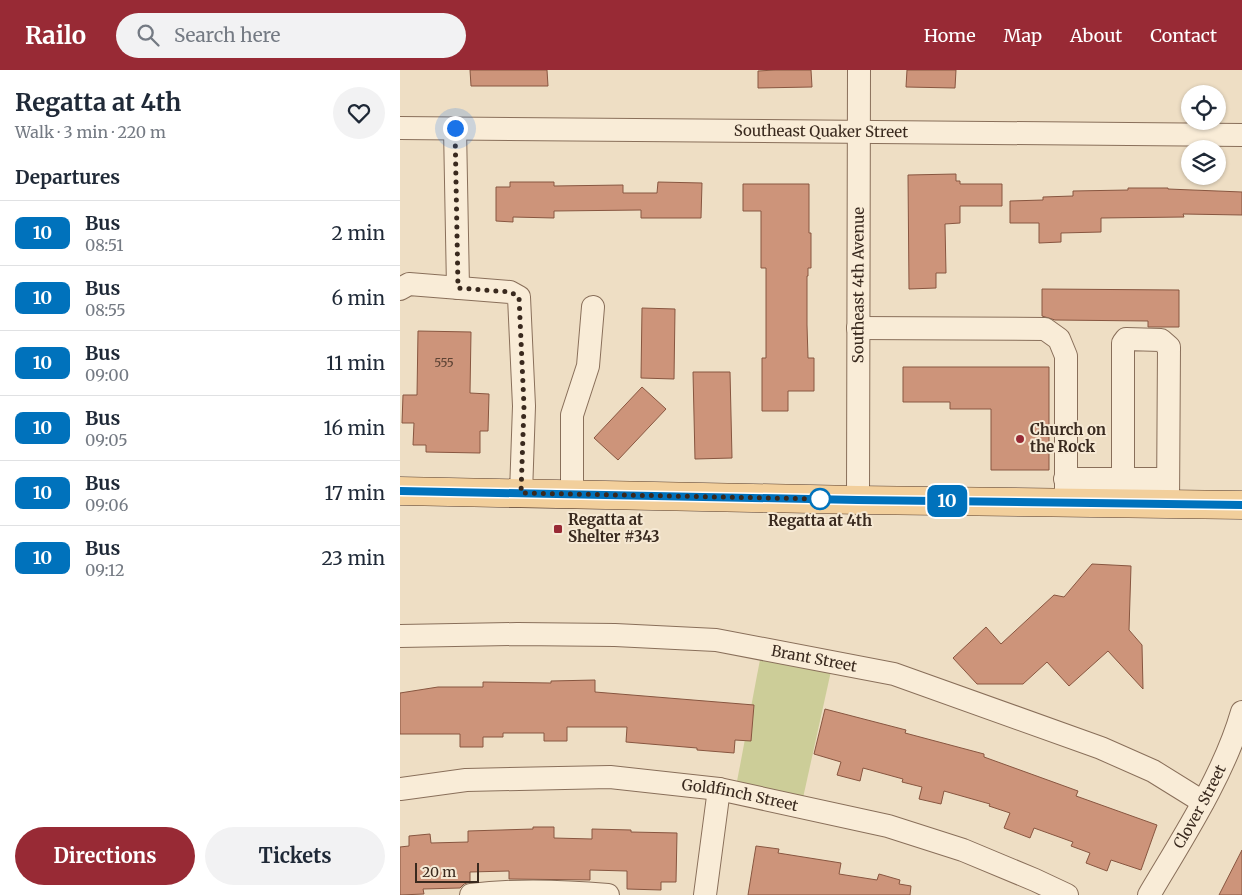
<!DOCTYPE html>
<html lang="en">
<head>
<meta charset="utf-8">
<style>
	body { margin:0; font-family:Merriweather,serif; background:#f2f2f3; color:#1f2937; height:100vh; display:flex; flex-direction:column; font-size:19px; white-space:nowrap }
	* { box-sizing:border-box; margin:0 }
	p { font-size:16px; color:#747a83 }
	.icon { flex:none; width:28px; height:28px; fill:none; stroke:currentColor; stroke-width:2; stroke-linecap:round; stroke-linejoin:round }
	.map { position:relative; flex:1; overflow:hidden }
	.sheet { display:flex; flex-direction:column; background:#fff; width:400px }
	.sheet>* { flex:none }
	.badge { padding:0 10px; border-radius:8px; font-size:18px; line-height:32px }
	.tools { position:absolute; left:781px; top:15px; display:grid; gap:10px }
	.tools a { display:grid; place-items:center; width:45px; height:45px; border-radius:50%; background:#fff; box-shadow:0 1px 4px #0004; font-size:25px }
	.scale { position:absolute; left:15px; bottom:12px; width:64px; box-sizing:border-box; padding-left:5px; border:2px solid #39291e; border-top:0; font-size:14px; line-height:18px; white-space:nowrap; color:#39291e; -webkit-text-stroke:4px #f6e9d4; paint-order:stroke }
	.you { position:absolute; width:25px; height:25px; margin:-12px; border:4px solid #fff; border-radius:50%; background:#1a73e8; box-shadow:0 0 0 8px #1a73e833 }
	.map>.badge { position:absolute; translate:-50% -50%; box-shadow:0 0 0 2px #fff }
	h2 { padding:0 15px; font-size:19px; line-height:45px }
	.round { display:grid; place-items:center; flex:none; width:52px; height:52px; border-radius:26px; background:#f2f2f3 }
	.head { display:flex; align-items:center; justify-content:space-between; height:85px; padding:0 15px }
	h1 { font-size:24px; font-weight:700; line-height:38px }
	.primary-button { display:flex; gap:10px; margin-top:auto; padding:10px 15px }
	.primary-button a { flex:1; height:58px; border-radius:30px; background:#982a35; color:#fff; font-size:20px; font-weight:700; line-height:58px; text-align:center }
	.primary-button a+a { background:#f2f2f3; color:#1f2937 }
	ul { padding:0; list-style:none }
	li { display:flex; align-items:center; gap:15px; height:65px; padding:0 15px; border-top:1px solid #e0e1e3 }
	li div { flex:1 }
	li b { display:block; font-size:19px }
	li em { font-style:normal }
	li .badge { min-width:55px; font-weight:700; text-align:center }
	header { display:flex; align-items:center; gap:30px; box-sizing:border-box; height:70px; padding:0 25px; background:#982a35; color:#fff }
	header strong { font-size:24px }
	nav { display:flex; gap:28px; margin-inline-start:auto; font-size:18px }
	.search { width:350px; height:45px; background:#f2f2f3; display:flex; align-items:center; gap:12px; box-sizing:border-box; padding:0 18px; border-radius:28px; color:#747a83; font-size:19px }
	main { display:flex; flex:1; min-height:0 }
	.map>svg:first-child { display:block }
</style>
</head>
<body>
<header>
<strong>Railo</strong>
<div class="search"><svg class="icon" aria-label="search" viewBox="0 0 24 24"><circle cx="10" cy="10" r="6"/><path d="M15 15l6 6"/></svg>Search here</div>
<nav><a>Home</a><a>Map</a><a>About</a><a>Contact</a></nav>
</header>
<main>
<section class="sheet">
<div class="head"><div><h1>Regatta at 4th</h1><p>Walk · 3 min · 220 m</p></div><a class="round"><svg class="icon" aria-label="heart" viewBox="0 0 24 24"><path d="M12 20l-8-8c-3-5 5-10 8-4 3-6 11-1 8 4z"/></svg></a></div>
<h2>Departures</h2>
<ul>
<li><span class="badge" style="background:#0072bc;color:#fff">10</span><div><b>Bus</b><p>08:51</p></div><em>2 min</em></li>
<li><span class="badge" style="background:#0072bc;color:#fff">10</span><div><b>Bus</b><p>08:55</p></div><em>6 min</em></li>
<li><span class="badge" style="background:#0072bc;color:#fff">10</span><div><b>Bus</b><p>09:00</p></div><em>11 min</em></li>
<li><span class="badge" style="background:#0072bc;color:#fff">10</span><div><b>Bus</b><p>09:05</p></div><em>16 min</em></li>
<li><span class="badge" style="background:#0072bc;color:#fff">10</span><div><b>Bus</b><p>09:06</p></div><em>17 min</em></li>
<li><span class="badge" style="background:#0072bc;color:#fff">10</span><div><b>Bus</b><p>09:12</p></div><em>23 min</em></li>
</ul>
<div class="primary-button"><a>Directions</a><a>Tickets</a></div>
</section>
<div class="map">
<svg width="842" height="825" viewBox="0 0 842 825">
	<rect width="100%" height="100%" fill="#eedec4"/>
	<polygon fill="#cccd98" points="362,579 433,592 401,737 335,722"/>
	<g fill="#cd947a" stroke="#885640">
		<polygon points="70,0 147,0 148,16 71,16"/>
		<polygon points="375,0 411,0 412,17 358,18 358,1"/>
		<polygon points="507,0 556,0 555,18 506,17"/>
		<polygon points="556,104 556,111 560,111 560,114 602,114 602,136 560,136 560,153 545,154 546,203 536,203 536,218 509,219 508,105"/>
		<polygon points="110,112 154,112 154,116 223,115 223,123 257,123 258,112 302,113 301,148 241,148 241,140 154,141 154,148 113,147 113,152 96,151 96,117 110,117"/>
		<polygon points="343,114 409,114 409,163 411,163 411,198 408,198 408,206 407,206 407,255 408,288 414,288 414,321 388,321 388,341 362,341 362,288 366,288 366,198 361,198 361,141 343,141"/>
		<polygon points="728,118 768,118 768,119 842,122 842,145 783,144 784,147 701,148 701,162 661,163 661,172 639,173 639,153 610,153 610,131 643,130 643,127 673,126 673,121 728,120"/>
		<polygon points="642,219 779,220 779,257 748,257 748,251 655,250 642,246"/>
		<polygon points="242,238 275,239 274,309 241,308"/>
		<polygon points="18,261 71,262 70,323 89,324 88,361 80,361 80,383 26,382 26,375 13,375 14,353 2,353 3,325 17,325"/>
		<polygon points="503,297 649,297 649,400 591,400 591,339 550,339 550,332 503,332"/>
		<polygon points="293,302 330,302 332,388 295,389"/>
		<polygon points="242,317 266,339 218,390 194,368"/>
		<polygon points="692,494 731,496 729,560 742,575 743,619 708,581 669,616 647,592 623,614 577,614 553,588 586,557 601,574 654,525 664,527"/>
		<polygon points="195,610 195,622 354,635 351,671 335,670 334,683 297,680 297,678 226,672 227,657 167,657 167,671 144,671 144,663 103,663 103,667 83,667 83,677 60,677 60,664 0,664 0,623 38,617 83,617 83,612 151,613 151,611"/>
		<polygon points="425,639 506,660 505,663 584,684 584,687 678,721 676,726 757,755 741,800 711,790 707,801 686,793 690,783 671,776 673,772 634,758 630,768 604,758 610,743 589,736 590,734 544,721 541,734 519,729 522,717 502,712 503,709 463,698 460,711 437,705 441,692 414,684"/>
		<polygon points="133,757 154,757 154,768 192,769 192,759 231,760 231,762 277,763 276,812 261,812 261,820 227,819 227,801 190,800 190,810 109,809 109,801 70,802 70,812 64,814 60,818 23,819 24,824 0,825 0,777 9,776 9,766 30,764 31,773 68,772 68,761 133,759"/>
		<polygon points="356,776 379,779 378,783 441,793 439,804 477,810 479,804 500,810 499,814 511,816 510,825 348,825"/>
		<polygon points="842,780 842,825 819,825"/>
	</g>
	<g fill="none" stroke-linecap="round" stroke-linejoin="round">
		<defs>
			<g id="minor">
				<path id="s1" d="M0 58 842 65"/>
				<polyline points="55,58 58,218"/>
				<polyline points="0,219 9,214 110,222 119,227 124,336 121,423"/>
				<polyline points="458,258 645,259 659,269 666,286 666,432"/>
				<polyline points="665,409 768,409"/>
				<polyline points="723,409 723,273 726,269 761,270 769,277 768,434"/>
				<polyline points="172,424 172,345 188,296 193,237"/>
				<path id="s2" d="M458 430 459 0"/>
				<path id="s3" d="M0 566 117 564 215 565 316 570 494 604 701 678 753 701 803 732"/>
				<path id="s4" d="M0 719 66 710 210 707 319 719 488 756 563 780 635 810 667 825"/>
				<path d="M71 825C117 819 163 821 208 825"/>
				<polyline points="305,825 319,719"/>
				<path id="s5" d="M749 825C782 769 824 705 842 642"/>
			</g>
			<polyline id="major" points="0,421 458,430 842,435"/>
		</defs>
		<use href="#minor" stroke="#896f5a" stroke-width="24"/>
		<use href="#major" stroke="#573d2e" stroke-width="29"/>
		<use href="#minor" stroke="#f9ecd7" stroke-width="22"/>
		<use href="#major" stroke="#f2cf9c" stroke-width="28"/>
	</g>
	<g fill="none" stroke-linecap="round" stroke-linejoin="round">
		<defs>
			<polyline id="line" points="0,421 458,430 842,435"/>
		</defs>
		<use href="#line" stroke="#fff" stroke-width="11"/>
		<use href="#line" stroke="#0072bc" stroke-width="8"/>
		<polyline stroke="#39291e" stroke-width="5" stroke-dasharray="0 9" points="55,58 58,218 110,222 119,227 124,336 121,423 420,429"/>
	</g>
	<g fill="#982a35" stroke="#f6e9d4" stroke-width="2">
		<circle cx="620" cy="369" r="5"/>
		<rect x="153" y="454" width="10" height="10" rx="2.5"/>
	</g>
	<circle fill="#fff" stroke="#0072bc" stroke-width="2.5" cx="420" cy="429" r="10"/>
	<g text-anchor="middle" stroke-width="4" stroke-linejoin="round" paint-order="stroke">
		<g font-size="12" fill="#5e4435">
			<text x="44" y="297">555</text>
		</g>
		<g font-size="15" fill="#39291e" stroke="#f6e9d4">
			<text dy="5" stroke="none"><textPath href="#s1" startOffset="421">Southeast Quaker Street</textPath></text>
			<text dy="5" stroke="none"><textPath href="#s2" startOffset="215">Southeast 4th Avenue</textPath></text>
			<text dy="5" stroke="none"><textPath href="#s3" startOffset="416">Brant Street</textPath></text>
			<text dy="5" stroke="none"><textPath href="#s4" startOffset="342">Goldfinch Street</textPath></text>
			<text dy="5" stroke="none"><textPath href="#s5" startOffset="102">Clover Street</textPath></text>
		</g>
		<g font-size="15" font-weight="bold" fill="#39291e" stroke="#f6e9d4" text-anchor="start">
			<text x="630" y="365">Church on<tspan x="630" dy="17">the Rock</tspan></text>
			<text x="168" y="455">Regatta at<tspan x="168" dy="17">Shelter #343</tspan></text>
		</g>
		<g font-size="15" font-weight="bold" fill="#39291e" stroke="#f6e9d4">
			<text x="420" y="456">Regatta at 4th</text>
		</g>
	</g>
</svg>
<div class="tools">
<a><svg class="icon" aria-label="locate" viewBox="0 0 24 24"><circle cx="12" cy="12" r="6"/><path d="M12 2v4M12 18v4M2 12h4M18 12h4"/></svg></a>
<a><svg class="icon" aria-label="layers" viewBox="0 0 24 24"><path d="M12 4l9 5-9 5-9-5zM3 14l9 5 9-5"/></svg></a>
</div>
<div class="scale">20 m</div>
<div class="you" style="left:55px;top:58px"></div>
<b class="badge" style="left:547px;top:431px;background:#0072bc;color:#fff">10</b>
</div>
</main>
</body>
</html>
